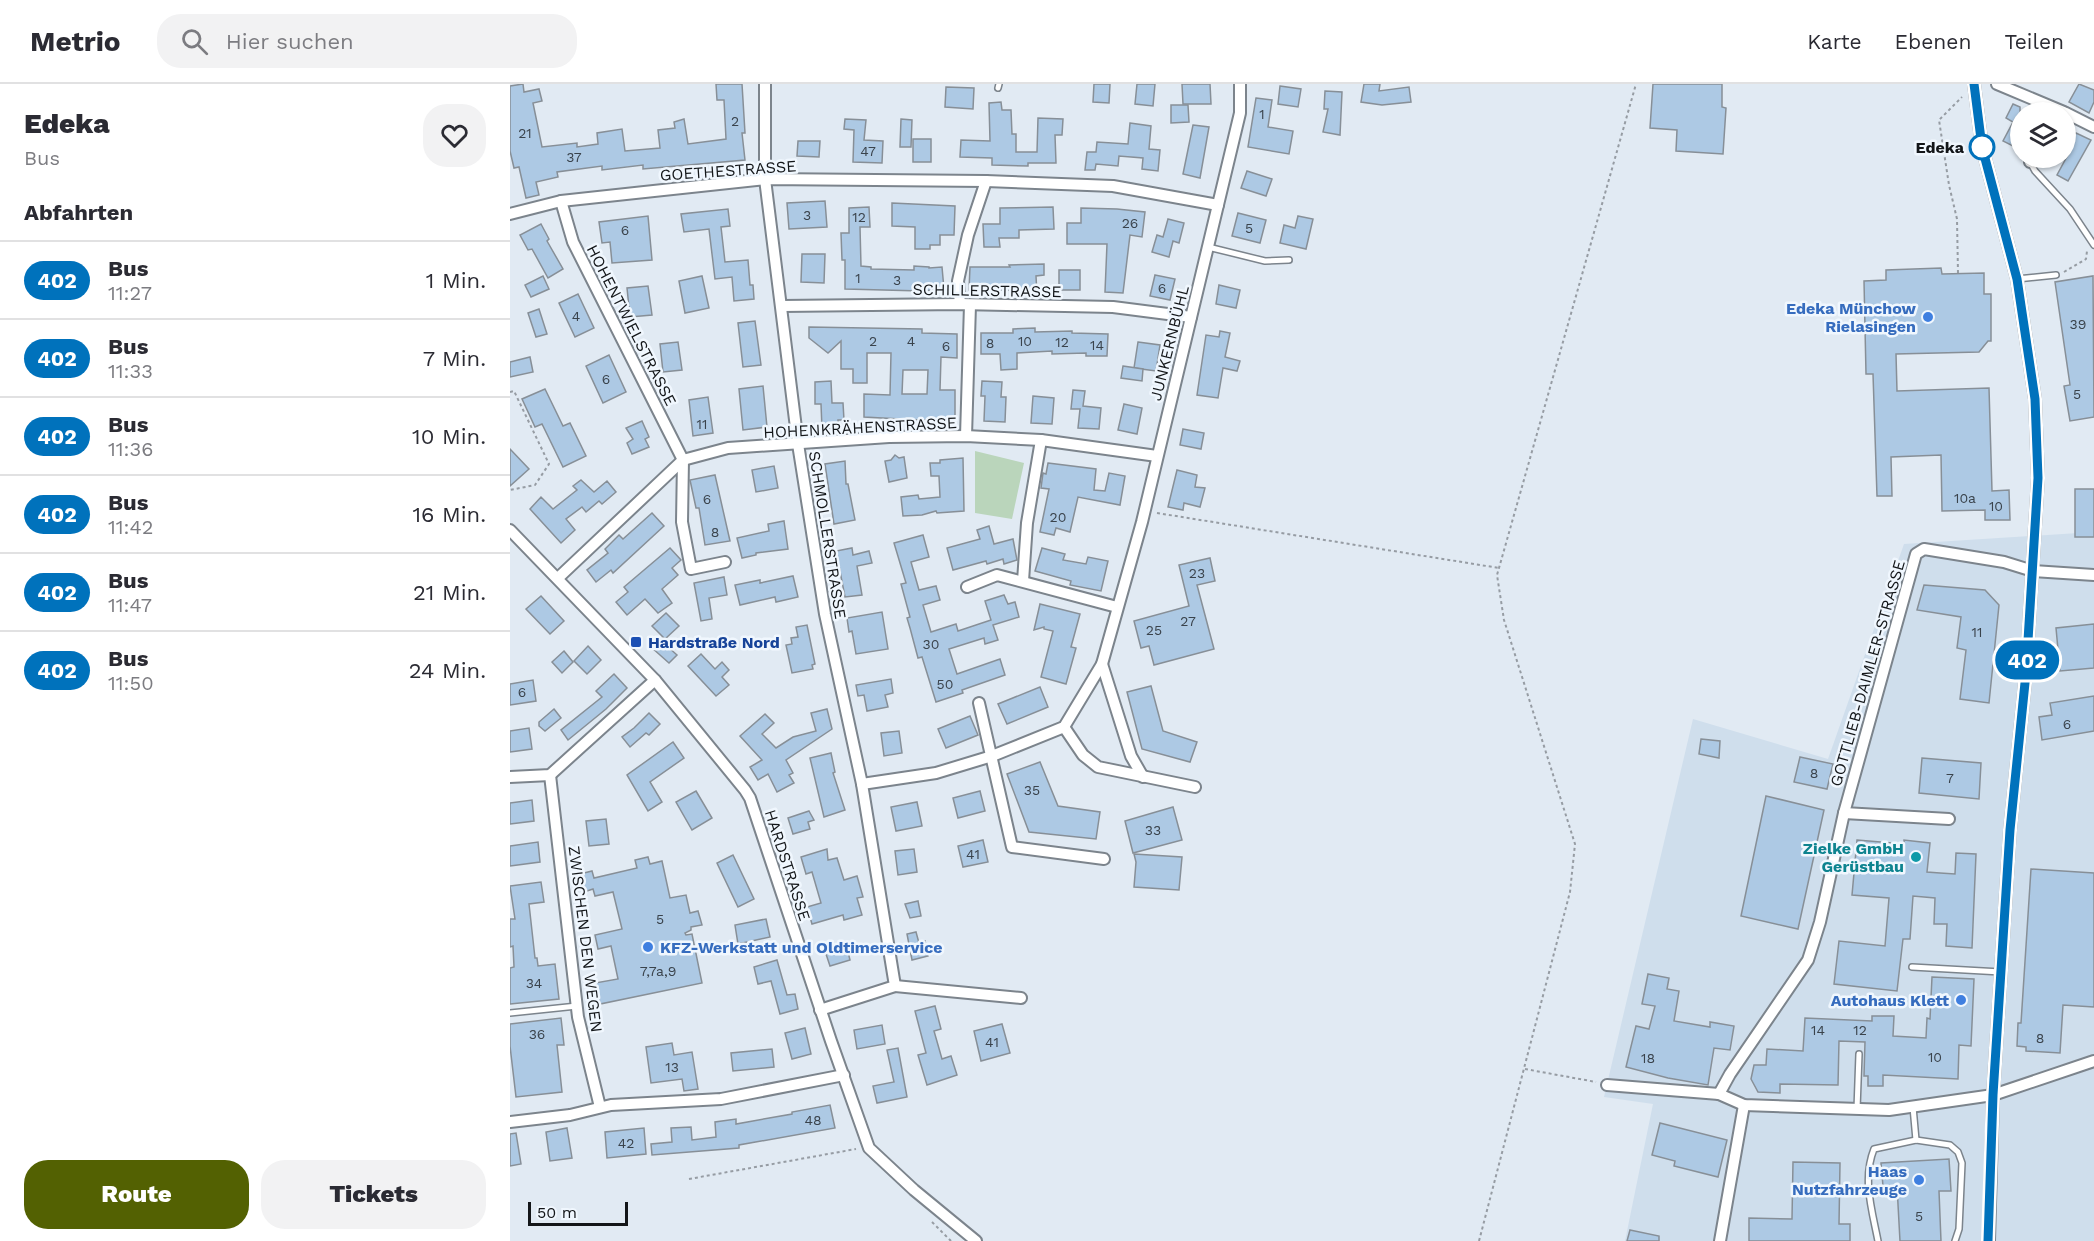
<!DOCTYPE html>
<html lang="de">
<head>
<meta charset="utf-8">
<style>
	body { margin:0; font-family:"Work Sans",sans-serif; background:#f2f2f3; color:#2b2b33; height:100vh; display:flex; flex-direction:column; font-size:22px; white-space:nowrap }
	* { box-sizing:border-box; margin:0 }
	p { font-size:20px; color:#7c7c81 }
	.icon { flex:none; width:33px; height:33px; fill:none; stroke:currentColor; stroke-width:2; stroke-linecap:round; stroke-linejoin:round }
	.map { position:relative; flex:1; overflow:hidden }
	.side { display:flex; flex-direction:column; background:#fff; width:510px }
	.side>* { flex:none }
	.badge { padding:0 12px; border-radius:20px; font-size:21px; line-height:39px }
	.fabs { position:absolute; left:1500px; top:18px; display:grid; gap:12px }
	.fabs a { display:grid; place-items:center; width:66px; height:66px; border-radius:50%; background:#fff; box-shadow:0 2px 4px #0004; font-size:30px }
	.scale { position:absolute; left:18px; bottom:15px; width:100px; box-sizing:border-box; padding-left:6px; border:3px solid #131619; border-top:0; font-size:16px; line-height:21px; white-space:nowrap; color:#131619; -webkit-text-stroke:4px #f0f7fe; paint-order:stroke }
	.map>.badge { position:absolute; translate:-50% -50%; box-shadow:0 0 0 3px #fff }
	h2 { padding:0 24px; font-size:22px; line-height:54px }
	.round { display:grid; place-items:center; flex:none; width:63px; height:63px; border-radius:24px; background:#f2f2f3 }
	.summary { display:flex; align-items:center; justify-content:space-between; height:102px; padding:0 24px }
	h1 { font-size:28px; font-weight:800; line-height:45px }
	.cta { display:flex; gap:12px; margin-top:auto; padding:12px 24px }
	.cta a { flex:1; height:69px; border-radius:24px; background:#536102; color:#fff; font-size:24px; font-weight:800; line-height:69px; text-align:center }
	.cta a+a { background:#f2f2f3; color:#2b2b33 }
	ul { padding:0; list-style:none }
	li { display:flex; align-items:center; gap:18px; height:78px; padding:0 24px; border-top:2px solid #e1e1e2 }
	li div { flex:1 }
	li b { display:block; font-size:22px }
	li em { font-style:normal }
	li .badge { min-width:66px; font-weight:700; text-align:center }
	header { display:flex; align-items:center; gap:36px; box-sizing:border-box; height:84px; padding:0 30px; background:#fff; border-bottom:2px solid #e1e1e2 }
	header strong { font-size:28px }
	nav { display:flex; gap:33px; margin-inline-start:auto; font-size:21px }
	.search { width:420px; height:54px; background:#f2f2f3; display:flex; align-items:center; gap:15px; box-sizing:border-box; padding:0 21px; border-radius:24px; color:#7c7c81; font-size:22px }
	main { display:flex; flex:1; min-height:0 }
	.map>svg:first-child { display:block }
</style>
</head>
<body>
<header>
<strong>Metrio</strong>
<div class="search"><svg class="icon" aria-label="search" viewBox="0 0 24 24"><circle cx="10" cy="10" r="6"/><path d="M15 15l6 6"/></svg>Hier suchen</div>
<nav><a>Karte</a><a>Ebenen</a><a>Teilen</a></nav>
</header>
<main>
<section class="side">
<div class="summary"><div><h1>Edeka</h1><p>Bus</p></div><a class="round"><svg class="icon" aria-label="heart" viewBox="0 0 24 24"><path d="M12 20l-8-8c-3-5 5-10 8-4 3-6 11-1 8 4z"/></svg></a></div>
<h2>Abfahrten</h2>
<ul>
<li><span class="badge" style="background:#0072bc;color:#fff">402</span><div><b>Bus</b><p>11:27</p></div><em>1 Min.</em></li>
<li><span class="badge" style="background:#0072bc;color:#fff">402</span><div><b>Bus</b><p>11:33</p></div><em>7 Min.</em></li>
<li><span class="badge" style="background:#0072bc;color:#fff">402</span><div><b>Bus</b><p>11:36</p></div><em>10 Min.</em></li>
<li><span class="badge" style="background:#0072bc;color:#fff">402</span><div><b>Bus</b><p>11:42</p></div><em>16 Min.</em></li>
<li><span class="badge" style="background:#0072bc;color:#fff">402</span><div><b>Bus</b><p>11:47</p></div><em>21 Min.</em></li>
<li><span class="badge" style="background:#0072bc;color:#fff">402</span><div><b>Bus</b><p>11:50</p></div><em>24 Min.</em></li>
</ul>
<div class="cta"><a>Route</a><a>Tickets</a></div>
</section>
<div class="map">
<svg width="1584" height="1157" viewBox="0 0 1584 1157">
	<rect width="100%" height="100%" fill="#e1eaf3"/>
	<polygon fill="#cfdeec" points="1584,448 1584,1157 1115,1157 1143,1020 1094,1013 1183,635 1318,675 1394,460"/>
	<polygon fill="#bad5bb" points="465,367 514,379 502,435 465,429"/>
	<g fill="#adc9e4" stroke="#878f97" stroke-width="1.5" fill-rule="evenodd">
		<polygon points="13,0 14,8 29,5 32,17 23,19 32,63 67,59 67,63 88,60 87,49 112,45 115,67 150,64 148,46 165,44 164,38 174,35 178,60 216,55 214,16 207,16 206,0 232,0 235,49 232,49 235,76 133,85 133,81 92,86 92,82 47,88 48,93 26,98 29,111 16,114 9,83 4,84 0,67 0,2"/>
		<polygon points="584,0 600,0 599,19 583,18"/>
		<polygon points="627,0 645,0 643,22 625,20"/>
		<polygon points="672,0 700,0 701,20 673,20"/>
		<polygon points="854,0 870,0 869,7 899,3 901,18 872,21 851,18"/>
		<polygon points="1143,0 1212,0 1212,23 1216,24 1213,70 1166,67 1167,46 1140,44"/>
		<polygon points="1569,0 1584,6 1584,18 1579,29 1559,18"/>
		<polygon points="770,2 791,5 788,23 768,20"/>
		<polygon points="436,3 464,4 463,25 435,23"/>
		<polygon points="815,7 832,8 830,51 813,48 818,25 814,25"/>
		<polygon points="746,14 762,16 758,43 783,47 779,70 738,63"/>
		<polygon points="491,18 492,26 501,26 502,50 506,50 506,68 527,68 528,34 553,35 552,51 545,51 546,79 518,79 518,82 482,81 482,74 450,73 451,56 480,57 479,19"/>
		<polygon points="1503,20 1510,23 1510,47 1503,62 1493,57 1503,38 1496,34"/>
		<polygon points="661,21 678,21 679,38 661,39"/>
		<polygon points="335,35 356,36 354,56 373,57 372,79 343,78 344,46 334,45"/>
		<polygon points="391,35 402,36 401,63 390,63"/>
		<polygon points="620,39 641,42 639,65 650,66 648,87 632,85 633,74 609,72 608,82 586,80 585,86 575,86 577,68 586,68 587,58 618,60"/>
		<polygon points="683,41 699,43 690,94 673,90"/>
		<polygon points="1566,49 1581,56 1558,97 1547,91 1561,65 1559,64"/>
		<rect x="403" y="55" width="18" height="23"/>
		<polygon points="288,57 310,57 309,73 287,72"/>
		<polygon points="737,87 762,95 756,112 731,104"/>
		<polygon points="315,117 317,143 279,145 277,119"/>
		<polygon points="382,119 445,122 444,151 430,151 430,161 420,161 420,165 405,165 405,143 382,142"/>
		<polygon points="359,123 360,143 350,143 351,182 361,183 361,185 404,186 404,182 419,183 419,184 432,183 434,205 412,207 335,205 335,176 332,176 331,149 339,149 339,124"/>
		<polygon points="543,123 544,145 509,146 509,154 489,154 490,163 474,163 473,140 490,140 490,124"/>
		<polygon points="571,124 607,125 635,128 632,153 620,151 613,209 595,208 597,160 557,160 557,139 571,139"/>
		<polygon points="218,125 220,142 211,143 215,178 238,176 240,201 243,201 244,215 224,217 222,193 205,195 199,145 174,148 171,130"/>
		<polygon points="728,129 756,136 750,159 722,152"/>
		<polygon points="138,132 142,176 102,179 100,158 92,159 89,138"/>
		<polygon points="788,132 803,135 796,165 770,159 774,141 785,144"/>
		<polygon points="658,135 674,139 669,159 663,157 659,173 642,168 647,151 653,153"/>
		<polygon points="31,140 39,155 37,157 53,185 38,194 22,165 18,166 10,151"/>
		<polygon points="292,170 315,170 314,199 291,198"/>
		<polygon points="534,180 534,191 526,192 527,211 501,211 500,206 459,206 460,183 500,183 499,181"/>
		<polygon points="1431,184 1432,190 1474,189 1474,210 1481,210 1481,257 1478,257 1469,268 1386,270 1387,307 1479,304 1482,407 1499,406 1500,436 1475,436 1475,426 1432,427 1431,371 1381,373 1382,412 1367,412 1363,290 1356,290 1354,197 1376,196 1376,186"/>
		<rect x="549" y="186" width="21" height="20"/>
		<polygon points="645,191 665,195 660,216 640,212"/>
		<polygon points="33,192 39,205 21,213 15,201"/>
		<polygon points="192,192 199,224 175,229 169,197"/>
		<polygon points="1583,192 1584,333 1560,337 1554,302 1560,301 1545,198"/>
		<polygon points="709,201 730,206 726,224 706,220"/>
		<polygon points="138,202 142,231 120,233 117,204"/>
		<polygon points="68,210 84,244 65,253 49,219"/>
		<polygon points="29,225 37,250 26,253 18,229"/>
		<polygon points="245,237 251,281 233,283 228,239"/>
		<path d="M299 243 412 245V249L447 250V274L431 273 430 306H445V335L409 336 354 333V310L380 311 381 269H357V299H343V285H331V257L318 269 299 254ZM393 286H418L417 310H392Z"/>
		<polygon points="525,244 525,248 562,247 562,249 598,250 597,272 576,272 576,269 542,270 542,267 507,269 507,285 491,286 490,270 471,270 471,249 503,249 503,245"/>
		<polygon points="710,247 720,249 715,273 730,277 727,287 713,284 708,314 687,311 696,251 709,253"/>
		<polygon points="168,258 172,286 153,288 150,260"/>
		<polygon points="628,258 650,261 646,287 624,284"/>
		<polygon points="99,271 116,308 93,319 76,282"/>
		<polygon points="20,273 23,288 0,293 0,278"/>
		<polygon points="613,282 633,285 632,297 611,294"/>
		<polygon points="321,297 322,319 333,319 334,336 328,336 328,344 312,345 311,320 305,320 305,298"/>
		<polygon points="472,297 492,298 491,313 496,313 495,338 474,337 475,312 471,312"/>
		<polygon points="253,302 257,343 233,346 229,305"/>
		<polygon points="35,305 53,342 60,339 76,372 53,383 32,340 25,343 12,315"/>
		<polygon points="563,306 575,307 573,322 591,324 589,345 568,344 570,325 561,325"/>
		<polygon points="523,312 544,314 542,340 521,339"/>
		<polygon points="198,313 203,349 183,352 179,316"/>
		<polygon points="614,320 632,324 627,350 608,346"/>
		<polygon points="132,337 139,353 135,355 139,363 122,370 117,359 123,355 116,344"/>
		<polygon points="673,345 694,349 691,365 670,361"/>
		<polygon points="0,365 19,385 0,402"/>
		<polygon points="385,371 389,374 394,373 397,394 379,398 375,377 381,376"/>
		<polygon points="453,374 454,427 427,429 426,427 412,431 393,432 391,413 408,411 409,415 430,413 429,392 421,392 420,379 430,379 430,376"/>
		<polygon points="335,377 336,400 338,400 345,436 324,440 315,380"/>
		<polygon points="538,379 586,385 584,406 595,407 599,389 615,392 610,421 568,413 560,448 546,444 544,451 530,448 539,405 531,404 533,389 536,390"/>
		<polygon points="264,382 268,404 246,408 242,386"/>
		<polygon points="667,386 687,391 685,403 695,404 690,423 674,419 673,426 658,423"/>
		<polygon points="205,391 220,457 195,461 189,424 186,424 180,396"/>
		<polygon points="71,396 84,408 97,397 106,408 92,420 89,417 76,428 72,423 56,435 65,446 51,459 20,425 31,413 43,425 67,406 63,402"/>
		<rect x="1565" y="405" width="19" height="48"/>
		<polygon points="142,429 154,442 103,489 101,486 86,498 77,486 98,469 95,465 109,451 113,455"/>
		<polygon points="274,437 278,465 246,469 246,471 232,474 227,454 259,447 258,440"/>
		<polygon points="479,442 484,460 503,455 507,476 494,480 493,475 477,480 476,477 443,486 437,464 470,455 467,446"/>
		<polygon points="413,451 419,473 401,478 409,506 426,502 430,516 413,521 421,548 446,540 448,547 481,536 475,517 494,511 498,520 505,518 509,533 483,541 488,556 475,560 474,554 439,565 447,590 490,575 495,591 452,606 453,609 426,618 412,573 408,574 400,544 397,534 400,533 391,500 396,499 384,459"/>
		<polygon points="160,464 171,476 162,484 168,491 152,505 162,519 148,529 135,515 117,531 106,518 118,508 114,503"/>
		<polygon points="342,464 343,471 359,467 362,479 347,482 352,511 335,513 326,467"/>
		<polygon points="532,464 555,470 553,476 576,480 578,473 598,477 591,507 560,501 561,497 525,487"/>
		<polygon points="700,474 705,497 687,501 704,565 644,581 639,562 631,564 624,537 679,522 669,481"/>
		<polygon points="283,492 288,513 266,518 265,513 230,521 225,501 250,496 250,499"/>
		<polygon points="214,493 217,511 199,514 202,535 191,537 184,499"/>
		<polygon points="1414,501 1475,506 1489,521 1479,619 1450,615 1456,566 1447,564 1451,533 1407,526"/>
		<polygon points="31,512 54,537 40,550 16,525"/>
		<polygon points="530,520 570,530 561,563 566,564 556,600 531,593 543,547 534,545 534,543 524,546"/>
		<polygon points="372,528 378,565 346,570 342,547 339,548 337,534"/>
		<polygon points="156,529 169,542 155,555 142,542"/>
		<polygon points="1584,540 1584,584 1550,587 1546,544"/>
		<polygon points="297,541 305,580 302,581 303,585 282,589 276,561 282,560 281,554 288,553 286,543"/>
		<polygon points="149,555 167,571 159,579 141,563"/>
		<polygon points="78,562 91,576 77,590 64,577"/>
		<polygon points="54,567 63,578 52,589 42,578"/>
		<polygon points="191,570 205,585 212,578 219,586 212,593 219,601 206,612 178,582"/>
		<polygon points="104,590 117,604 96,625 58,656 51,646 92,613 86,607"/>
		<polygon points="381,595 383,609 375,611 378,623 357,627 354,611 348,612 346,601"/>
		<polygon points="23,596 26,617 0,621 0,600"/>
		<polygon points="641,602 653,647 687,658 680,678 632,665 617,608"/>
		<polygon points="530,603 538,623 497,640 488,620"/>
		<polygon points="1584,612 1584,647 1532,656 1529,633 1542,631 1540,619"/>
		<polygon points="44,625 51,634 35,647 29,642 29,638"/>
		<polygon points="317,625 322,645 276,676 283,689 279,691 284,699 267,708 258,690 248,696 240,683 252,676 230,652 255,630 264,639 252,650 266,664 283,653 306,647 301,629"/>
		<polygon points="139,629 150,640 139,651 136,649 120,663 112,653 124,644"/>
		<polygon points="460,632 468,651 436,664 428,645"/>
		<polygon points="19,644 22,665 0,668 0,647"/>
		<polygon points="389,647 392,669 374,672 371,649"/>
		<polygon points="1191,655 1210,657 1209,674 1189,670"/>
		<polygon points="163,658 174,674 140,698 152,718 138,727 117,691"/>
		<polygon points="321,669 325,688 323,689 335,726 314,733 300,674"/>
		<polygon points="1290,673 1323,680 1317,705 1284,698"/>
		<polygon points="1412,674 1471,679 1469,715 1409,709"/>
		<polygon points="530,678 548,722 590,728 586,755 519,748 497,690"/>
		<polygon points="186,707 202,734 182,746 166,718"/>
		<polygon points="470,707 475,727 448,734 443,714"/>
		<polygon points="1256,712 1314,726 1288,845 1231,832"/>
		<polygon points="22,716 24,737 0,740 0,719"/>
		<polygon points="407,718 412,742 386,747 381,723"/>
		<polygon points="663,723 672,756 623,769 615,737"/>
		<polygon points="299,727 304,736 298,738 300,745 283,750 278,734"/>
		<polygon points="96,735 99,760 79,762 76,737"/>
		<polygon points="473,756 478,778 453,783 448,762"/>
		<polygon points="1347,756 1394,760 1394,756 1420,759 1417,788 1430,789 1445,790 1446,769 1466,770 1462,864 1436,862 1437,840 1424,840 1425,814 1403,812 1400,855 1393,855 1387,907 1324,900 1329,857 1375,862 1379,814 1342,811"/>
		<polygon points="28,758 30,778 0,782 0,762"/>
		<polygon points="317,765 318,776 327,774 334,796 347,792 353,813 347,814 352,831 334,836 333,831 302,840 297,823 311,819 302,788 296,790 291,773"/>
		<polygon points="404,765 407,788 388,791 385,767"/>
		<polygon points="624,770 672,773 669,806 624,803 626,778"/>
		<polygon points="223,771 244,815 228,823 207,779"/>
		<polygon points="138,773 140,780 152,777 160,814 176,811 180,829 188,827 192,841 181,843 181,846 175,849 176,851 182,850 192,899 90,920 85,899 108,895 101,862 88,865 85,851 112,845 103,808 85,812 83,805 74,808 70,790 82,787 84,794 127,784 125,776"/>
		<polygon points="1521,785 1584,789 1584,923 1553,921 1550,969 1516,967 1516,963 1507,962 1508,939 1511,939"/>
		<polygon points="31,798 34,818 19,820 25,874 27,874 28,882 45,880 49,915 0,920 0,884 4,883 3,862 0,863 0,835 5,835 0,802"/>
		<polygon points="408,817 411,832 400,834 395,820"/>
		<polygon points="256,835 260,853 228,860 225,841"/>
		<polygon points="406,848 409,859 415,857 418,872 402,876 397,850"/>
		<polygon points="336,860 340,876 320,882 315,867"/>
		<polygon points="267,876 277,911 285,910 288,925 270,930 261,897 248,900 244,883"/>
		<polygon points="1138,890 1159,894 1157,905 1169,907 1164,937 1200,943 1200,938 1224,942 1220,966 1204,964 1198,1001 1158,994 1116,983 1126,942 1139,945 1145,922 1132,920"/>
		<polygon points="1422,893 1464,895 1461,962 1449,961 1448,995 1373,991 1373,1002 1358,1002 1358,992 1354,992 1355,958 1329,957 1328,1001 1270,1000 1270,1009 1248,1008 1241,995 1244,981 1256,981 1257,965 1293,967 1295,934 1362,937 1362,932 1384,932 1383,952 1416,954 1417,934 1420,935"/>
		<polygon points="425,922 431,945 424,947 432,975 441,972 447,991 417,1001 408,971 416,969 405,927"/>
		<polygon points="51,934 54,961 47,961 52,1008 6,1013 0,962 0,940"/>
		<polygon points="492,940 500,969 471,977 464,947"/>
		<polygon points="372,941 375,960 347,965 344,946"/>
		<polygon points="295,944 301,970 282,975 275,949"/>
		<polygon points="162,959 164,971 182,968 188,1005 174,1007 172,995 141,999 136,963"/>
		<polygon points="388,964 397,1013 367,1019 363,1002 384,998 377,966"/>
		<polygon points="262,965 264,983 223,987 221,969"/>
		<polygon points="320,1021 325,1044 229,1061 229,1064 142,1071 141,1060 162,1058 161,1044 181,1043 182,1056 206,1053 205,1038 226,1035 226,1040 282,1030 282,1028"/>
		<polygon points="1150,1039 1217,1056 1208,1093 1164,1082 1165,1077 1142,1071"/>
		<polygon points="57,1044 62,1074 40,1077 36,1048"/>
		<polygon points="134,1044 136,1070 97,1074 95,1048"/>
		<polygon points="6,1049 11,1080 0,1082 0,1050"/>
		<polygon points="1439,1075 1441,1107 1429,1107 1431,1157 1390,1157 1387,1102 1373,1102 1371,1079"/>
		<polygon points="1283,1078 1330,1079 1329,1140 1340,1140 1340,1157 1239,1157 1239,1134 1282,1135"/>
		<polygon points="1120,1146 1149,1152 1149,1157 1117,1157"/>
	</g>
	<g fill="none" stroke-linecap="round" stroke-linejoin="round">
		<defs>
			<g id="service">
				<polyline points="488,4 489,0"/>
				<polyline points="1520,78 1525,87 1560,125 1584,161"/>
				<polyline points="698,163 755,177 779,176"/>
				<polyline points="1507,195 1546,191"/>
				<polyline points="1402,883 1491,888"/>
				<polyline points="0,929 67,922"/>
				<polyline points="1403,1023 1406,1056"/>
				<polyline points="1347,1025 1349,970"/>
				<path d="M1368 1157C1362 1126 1352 1095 1364 1065L1406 1056 1440 1061 1448 1068 1452 1079 1449 1145 1445 1157"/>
			</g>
			<g id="minor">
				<polyline points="255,0 255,95 288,360 315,530 352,700 385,902 310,926"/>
				<polyline points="1464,0 1472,63 1507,195 1525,315 1528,394 1516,589 1500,746 1483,1011 1479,1157"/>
				<polyline points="1487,0 1554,28"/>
				<polyline points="1556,29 1584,43"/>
				<polyline points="1520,78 1521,74"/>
				<polyline points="51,117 63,158 173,376 172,438 181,485 215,478"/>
				<polyline points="0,130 51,117 255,95 476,97 603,102 708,121"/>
				<polyline points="450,220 448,197 458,151 476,97"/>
				<polyline points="272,222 450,220 603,223 681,233"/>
				<polyline points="456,352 460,221"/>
				<polyline points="0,446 145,596 235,706 240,714 321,957 359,1064 404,1106 466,1157"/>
				<polyline points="48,494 173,376 218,364 379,353 456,352 531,356 647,372"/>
				<polyline points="513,497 517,439 531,356"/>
				<polyline points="457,503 487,491 607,523"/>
				<polyline points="592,580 621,672 633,693"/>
				<polyline points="469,619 502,763 594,775"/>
				<polyline points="554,643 573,671 588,683 685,703"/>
				<polyline points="40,691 68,933 90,1023"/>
				<polyline points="0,693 40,691 145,596"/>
				<polyline points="352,700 426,689 482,672 554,643 592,580 632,438 730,29 730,0"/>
				<polyline points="1334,729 1439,735"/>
				<polyline points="385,902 511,914"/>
				<polyline points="1097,1001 1209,1010 1234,1021 1379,1026 1483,1011 1584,977"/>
				<polyline points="1209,1010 1220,990 1298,876 1310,838 1334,729 1406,470 1414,465 1494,478 1523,487 1584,491"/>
				<polyline points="0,1038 60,1031 101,1021 211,1015 334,991"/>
				<polyline points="1210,1157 1234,1021"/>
			</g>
		</defs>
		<use href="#service" stroke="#7c848c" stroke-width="8"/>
		<use href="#minor" stroke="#7c848c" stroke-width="14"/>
		<g stroke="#969ca3" stroke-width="2" stroke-dasharray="3 3" stroke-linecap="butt">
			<polyline points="1554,188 1576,175 1577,167"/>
			<polyline points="1448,189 1447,135 1439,101 1429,36 1452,13"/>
			<polyline points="0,308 4,307 39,380 25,401 0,406"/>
			<polyline points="647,429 989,484"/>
			<polyline points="1015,985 1086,998"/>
			<polyline points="179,1095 346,1065"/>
			<polyline points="422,1138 441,1157"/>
			<polyline points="969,1157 1060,808 1065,760 994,536 987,491 1126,0"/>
		</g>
		<use href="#service" stroke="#fff" stroke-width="5"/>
		<use href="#minor" stroke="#fff" stroke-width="10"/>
	</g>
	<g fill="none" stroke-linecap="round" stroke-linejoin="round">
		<defs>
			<polyline id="line" points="1464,0 1472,63 1507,195 1525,315 1528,394 1516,589 1500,746 1483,1011 1478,1157"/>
		</defs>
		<use href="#line" stroke="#fff" stroke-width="14"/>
		<use href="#line" stroke="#0072bc" stroke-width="9"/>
	</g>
	<circle fill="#fff" stroke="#0072bc" stroke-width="3" cx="1472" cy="63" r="12"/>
	<g fill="#3f7fe0" stroke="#f0f7fe" stroke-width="2">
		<circle cx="1418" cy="233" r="6"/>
		<circle cx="138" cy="863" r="6"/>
		<circle cx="1451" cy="916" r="6"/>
		<circle cx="1409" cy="1096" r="6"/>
	</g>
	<rect fill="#1a4fb4" stroke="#f0f7fe" stroke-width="2" x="120" y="552" width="12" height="12" rx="3"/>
	<circle fill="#0f9aa8" stroke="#f0f7fe" stroke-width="2" cx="1406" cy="773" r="6"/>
	<g text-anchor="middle" stroke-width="5" stroke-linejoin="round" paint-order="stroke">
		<g font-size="14" fill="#3a434c">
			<text x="752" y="35">1</text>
			<text x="225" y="42">2</text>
			<text x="15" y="54">21</text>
			<text x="358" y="72">47</text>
			<text x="64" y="78">37</text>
			<text x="297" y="136">3</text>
			<text x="349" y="138">12</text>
			<text x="620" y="144">26</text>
			<text x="739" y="149">5</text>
			<text x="115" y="151">6</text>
			<text x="348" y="199">1</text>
			<text x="387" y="201">3</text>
			<text x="652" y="209">6</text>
			<text x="66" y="237">4</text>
			<text x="1568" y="245">39</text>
			<text x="363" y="262">2</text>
			<text x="401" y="262">4</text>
			<text x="515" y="262">10</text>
			<text x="552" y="263">12</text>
			<text x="480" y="264">8</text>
			<text x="587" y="266">14</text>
			<text x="436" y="267">6</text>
			<text x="96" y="300">6</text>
			<text x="1567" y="315">5</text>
			<text x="192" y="345">11</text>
			<text x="1455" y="419">10a</text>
			<text x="197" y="420">6</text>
			<text x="1486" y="427">10</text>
			<text x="548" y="438">20</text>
			<text x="205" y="453">8</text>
			<text x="687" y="494">23</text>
			<text x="678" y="542">27</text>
			<text x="644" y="551">25</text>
			<text x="1467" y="553">11</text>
			<text x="421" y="565">30</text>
			<text x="435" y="605">50</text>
			<text x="12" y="613">6</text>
			<text x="1557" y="645">6</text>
			<text x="1304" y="694">8</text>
			<text x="1440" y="699">7</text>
			<text x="522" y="711">35</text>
			<text x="643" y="751">33</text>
			<text x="463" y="775">41</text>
			<text x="150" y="840">5</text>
			<text x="148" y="892">7,7a,9</text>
			<text x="24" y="904">34</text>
			<text x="1308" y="951">14</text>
			<text x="1350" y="951">12</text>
			<text x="27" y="955">36</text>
			<text x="1530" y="959">8</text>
			<text x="482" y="963">41</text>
			<text x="1425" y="978">10</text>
			<text x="1138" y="979">18</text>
			<text x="162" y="988">13</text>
			<text x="303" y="1041">48</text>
			<text x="116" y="1064">42</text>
			<text x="1409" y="1137">5</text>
		</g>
		<g font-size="16" font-weight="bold" fill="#131619" stroke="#f0f7fe" text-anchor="end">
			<text x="1454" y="69">Edeka</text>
		</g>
		<g font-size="16" fill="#131619" stroke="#f0f7fe">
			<text transform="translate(218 86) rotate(-4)" y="6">GOETHESTRASSE</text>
			<text transform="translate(477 206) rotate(1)" y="6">SCHILLERSTRASSE</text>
			<text transform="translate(122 241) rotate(63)" y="6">HOHENTWIELSTRASSE</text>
			<text transform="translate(659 259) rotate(-76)" y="6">JUNKERNBÜHL</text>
			<text transform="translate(350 343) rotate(-3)" y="6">HOHENKRÄHENSTRASSE</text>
			<text transform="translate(318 451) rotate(81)" y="6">SCHMOLLERSTRASSE</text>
			<text transform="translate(1357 589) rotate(-74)" y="6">GOTTLIEB-DAIMLER-STRASSE</text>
			<text transform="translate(278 781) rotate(72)" y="6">HARDSTRASSE</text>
			<text transform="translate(76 855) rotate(83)" y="6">ZWISCHEN DEN WEGEN</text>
		</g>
		<g font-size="16" font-weight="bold" fill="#366cbe" stroke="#f0f7fe" text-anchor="end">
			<text x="1406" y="230">Edeka Münchow<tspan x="1406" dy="18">Rielasingen</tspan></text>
			<text x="150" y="869" text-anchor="start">KFZ-Werkstatt und Oldtimerservice</text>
			<text x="1439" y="922">Autohaus Klett</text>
			<text x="1397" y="1093">Haas<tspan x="1397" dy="18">Nutzfahrzeuge</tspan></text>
		</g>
		<g font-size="16" font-weight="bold" fill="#164399" stroke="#f0f7fe" text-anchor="start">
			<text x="138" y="564">Hardstraße Nord</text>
		</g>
		<g font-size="16" font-weight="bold" fill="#0d838f" stroke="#f0f7fe" text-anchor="end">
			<text x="1394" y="770">Zielke GmbH<tspan x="1394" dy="18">Gerüstbau</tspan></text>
		</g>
	</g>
</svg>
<div class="fabs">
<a><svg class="icon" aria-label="layers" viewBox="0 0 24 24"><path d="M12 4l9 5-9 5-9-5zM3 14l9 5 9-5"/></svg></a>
</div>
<div class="scale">50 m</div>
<b class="badge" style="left:1517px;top:576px;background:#0072bc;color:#fff">402</b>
</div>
</main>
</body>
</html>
